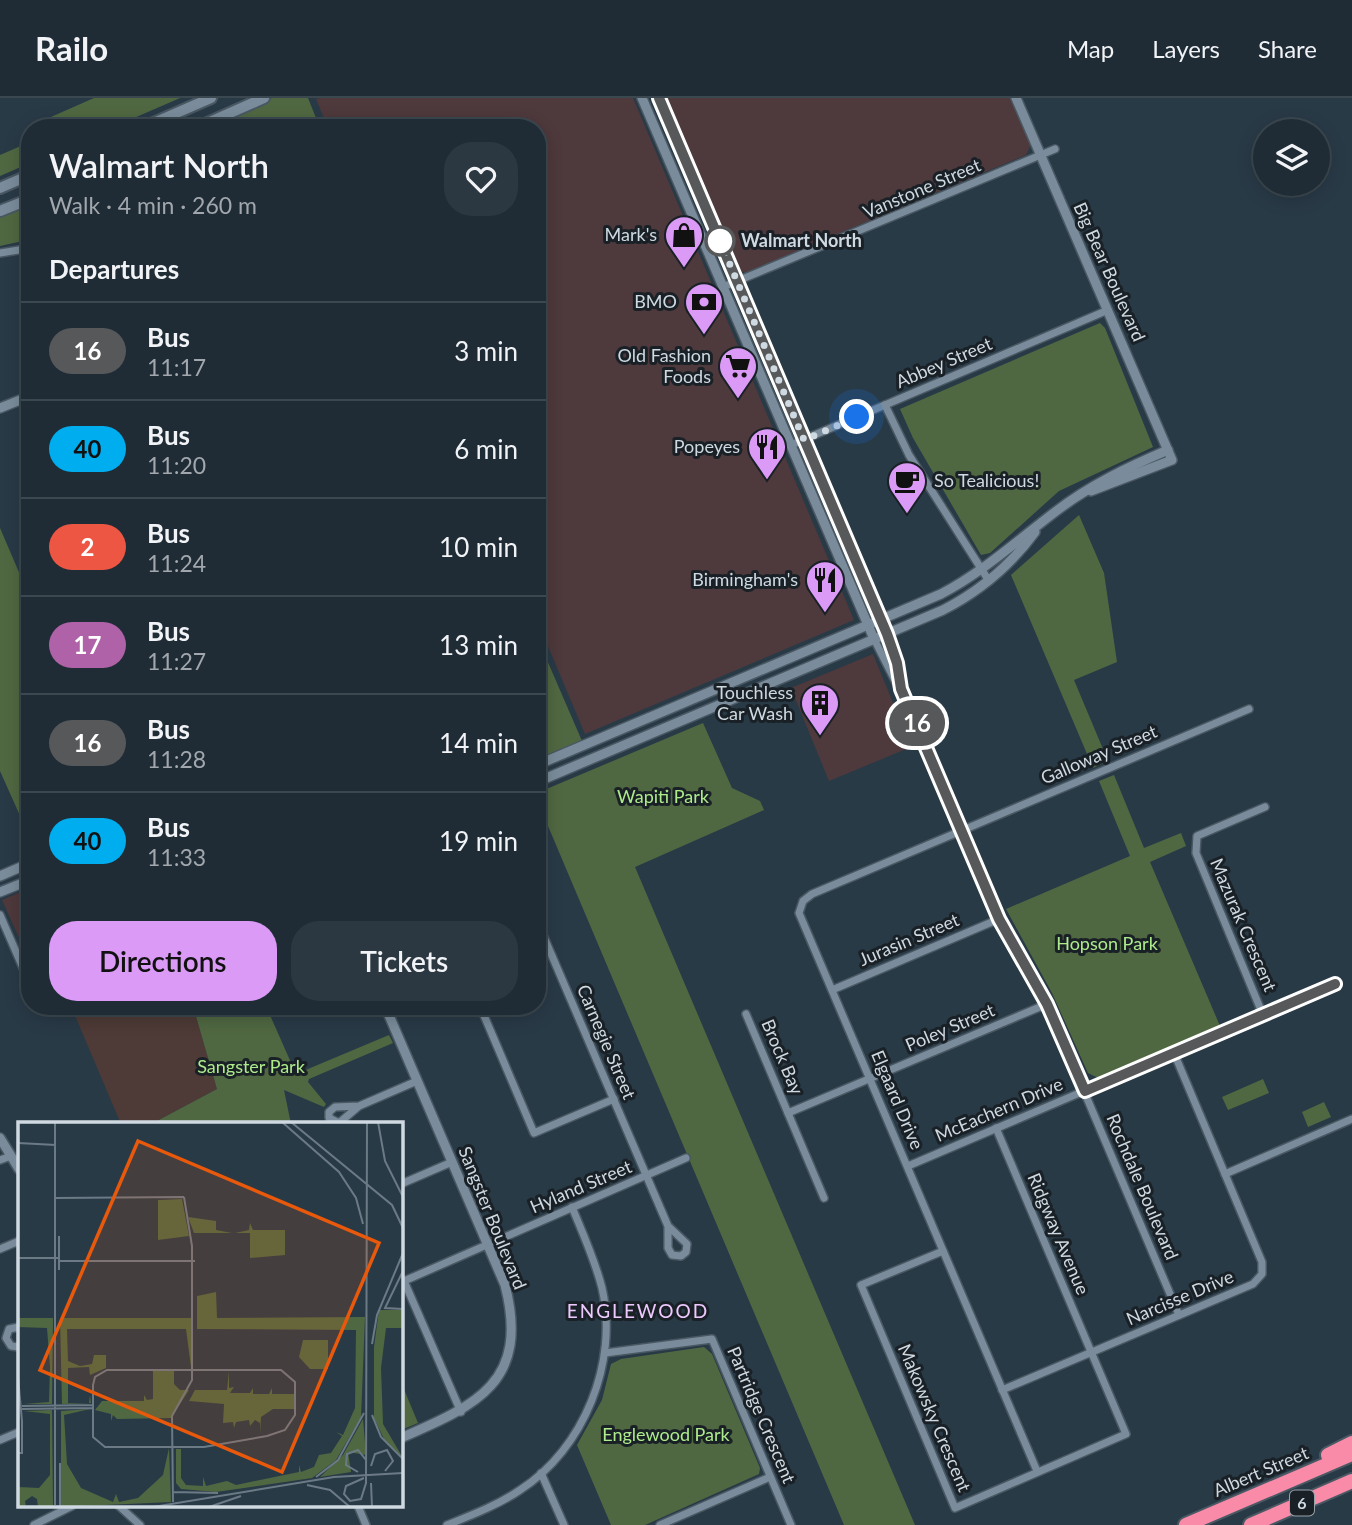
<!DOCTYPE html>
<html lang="en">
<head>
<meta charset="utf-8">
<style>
	body { margin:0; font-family:Lato,sans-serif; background:#2c3841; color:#f1f3f6; height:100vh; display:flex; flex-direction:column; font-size:26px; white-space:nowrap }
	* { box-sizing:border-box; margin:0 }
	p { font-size:23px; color:#a1a7ad }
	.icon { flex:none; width:38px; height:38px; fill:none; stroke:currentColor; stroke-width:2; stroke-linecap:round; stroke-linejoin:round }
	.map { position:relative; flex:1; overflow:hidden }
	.sheet { position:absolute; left:21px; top:21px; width:525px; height:896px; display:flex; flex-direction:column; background:#1f2c35; border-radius:28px; box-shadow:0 4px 18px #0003,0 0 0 2px #3c4850 }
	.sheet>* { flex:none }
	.badge { padding:0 14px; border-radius:23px; font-size:24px; line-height:46px }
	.fabs { position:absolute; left:1253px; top:21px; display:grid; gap:14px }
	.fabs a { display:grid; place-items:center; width:77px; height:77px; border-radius:50%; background:#1f2c35; box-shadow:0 4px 18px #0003,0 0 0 2px #3c4850; font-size:35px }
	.you { position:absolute; width:35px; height:35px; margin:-18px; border:5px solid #fff; border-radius:50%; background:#1a73e8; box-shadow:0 0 0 10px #1a73e833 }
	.map>.badge { position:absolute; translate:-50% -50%; box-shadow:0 0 0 4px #fff }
	h2 { padding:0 28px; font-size:26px; line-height:63px }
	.round { display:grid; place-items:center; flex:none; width:74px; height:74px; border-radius:28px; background:#2c3841 }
	.headline { display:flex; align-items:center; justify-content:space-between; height:119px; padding:0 28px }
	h1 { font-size:33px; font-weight:600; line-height:52px }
	.cta { display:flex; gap:14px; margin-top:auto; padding:14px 28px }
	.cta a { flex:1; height:80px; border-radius:28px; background:#da9af6; color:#111; font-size:28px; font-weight:600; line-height:80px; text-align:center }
	.cta a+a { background:#2c3841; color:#f1f3f6 }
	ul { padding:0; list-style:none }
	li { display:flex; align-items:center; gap:21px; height:98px; padding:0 28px; border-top:2px solid #3c4850 }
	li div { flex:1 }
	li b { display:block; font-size:26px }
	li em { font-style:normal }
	li .badge { min-width:77px; font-weight:700; text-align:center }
	header { display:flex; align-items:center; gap:42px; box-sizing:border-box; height:98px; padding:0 35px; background:#1f2c35; border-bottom:2px solid #3c4850 }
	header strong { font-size:33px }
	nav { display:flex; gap:38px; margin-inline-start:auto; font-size:24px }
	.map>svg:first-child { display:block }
</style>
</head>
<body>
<header>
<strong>Railo</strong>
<nav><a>Map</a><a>Layers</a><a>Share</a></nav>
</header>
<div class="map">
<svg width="1352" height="1427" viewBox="0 0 1352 1427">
	<rect width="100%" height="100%" fill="#293a47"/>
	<g fill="#4e393c">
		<polygon points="320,0 633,0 854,522 585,636 537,522 537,30 328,30 316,1"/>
		<polygon points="667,0 1012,0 1031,47 1026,57 745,175 736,170"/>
		<polygon points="873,556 911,649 829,683 791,590"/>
		<polygon points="30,790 30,864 2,802"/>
	</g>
	<polygon fill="#4e3a37" points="71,908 193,908 217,991 157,1023 121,1026"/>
	<g fill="#506842">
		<polygon points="94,0 180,0 111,30 35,30 35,26"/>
		<polygon points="272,0 308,0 320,30 204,30"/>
		<polygon points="30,44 30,65 0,78 0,57"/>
		<polygon points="30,106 30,148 23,143 0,148 0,119"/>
		<polygon points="1100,225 1105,230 1153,349 1059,393 990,455 981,457 913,340 900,311"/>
		<polygon points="1079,417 1104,475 1117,564 1074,582 1108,663 1093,670 1011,477"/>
		<polygon points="0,430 30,500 30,740 0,673"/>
		<polygon points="537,539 582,643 537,662"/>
		<polygon points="703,625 732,690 760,703 764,712 635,769 915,1427 844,1427 537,702 537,695"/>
		<polygon points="1114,677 1144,750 1181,735 1186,748 1150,764 1220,928 1098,980 1088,975 1052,895 1006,811 1130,758 1099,683"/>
		<polygon points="193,908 266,908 296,976 389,937 393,945 309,981 308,984 326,1006 324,1009 284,992 291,1026 130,1026 157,1023 217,991"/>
		<polygon points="1263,981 1269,995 1228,1012 1222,999"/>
		<polygon points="1324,1004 1331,1019 1308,1029 1302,1014"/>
		<polygon points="704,1249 712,1256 760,1370 759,1376 645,1427 611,1427 577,1347 602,1302 611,1266 621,1261"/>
		<polygon points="401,1284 418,1325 401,1332"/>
	</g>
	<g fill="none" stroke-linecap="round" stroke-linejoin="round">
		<defs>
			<g id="minor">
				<polyline points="25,151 30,174"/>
				<polyline points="0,155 25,151"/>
				<polyline points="723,189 1055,51"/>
				<polyline points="885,307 909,357 989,483"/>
				<polyline points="791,347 1108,212"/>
				<polyline points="887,536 897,565 900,587"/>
				<polyline points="874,541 917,626 999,821 1047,906 1179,1217"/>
				<polyline points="0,817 30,886"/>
				<polyline points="537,823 668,1128 668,1150 672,1157 681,1158 686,1154 687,1146 668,1128"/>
				<polyline points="832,892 999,821"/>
				<polyline points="480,908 534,1035 614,1001"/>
				<polyline points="746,916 824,1100"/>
				<polyline points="1263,917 1196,755 1197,738 1265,709"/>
				<polyline points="359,1008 335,1009 329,1014 329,1020 339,1025 359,1008 417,983"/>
				<polyline points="788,1015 1047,906"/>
				<polyline points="0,1062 11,1058"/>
				<polyline points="908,1068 1335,886"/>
				<polyline points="1225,1076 1352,1021"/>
				<polyline points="401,1086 452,1064"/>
				<polyline points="0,1151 19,1143"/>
				<polyline points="943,1153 861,1187 955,1410 1126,1336 996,1030"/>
				<polyline points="19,1229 9,1231 6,1240 11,1248 19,1249"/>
				<polyline points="605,1255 712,1241 791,1427"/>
				<polyline points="1002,1292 1253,1186 1262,1176 1262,1164 1174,955"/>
				<polyline points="461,1314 404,1183 686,1060"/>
				<polyline points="0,1342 19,1334"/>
				<polyline points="1037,1373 799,815 803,803 812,796 1249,611"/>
				<polyline points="541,1375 564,1427"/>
				<polyline points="119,1408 140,1427"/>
				<polyline points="358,1408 366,1427"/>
				<polyline points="34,1427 72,1408"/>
				<path d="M447 1427C472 1417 498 1407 520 1392 584 1351 619 1264 602 1190 595 1162 583 1136 572 1109"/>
				<polyline points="660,1427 770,1379"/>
			</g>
			<g id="tertiary">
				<polyline points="642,0 874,541"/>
				<polyline points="659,0 887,536"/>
				<polyline points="1016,0 1172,362 1091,393"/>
				<polyline points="0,310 30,298"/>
				<path d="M537 667 941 496C983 474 1018 442 1055 414 1090 387 1128 369 1168 352"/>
				<path d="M537 684 943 512C980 493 1010 468 1035 434"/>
				<polyline points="0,778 30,765"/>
				<polyline points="0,794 30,782"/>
				<path d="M385 908 505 1187C530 1284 477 1307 401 1340"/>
				<polyline points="0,1040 19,1071"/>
			</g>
			<g id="secondary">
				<polyline points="142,30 211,0"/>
				<polyline points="196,30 264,0"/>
				<polyline points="0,90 30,77"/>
				<polyline points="0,113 30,101"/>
			</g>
			<g id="motorway">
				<polyline points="1328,1357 1352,1345"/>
				<polyline points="1186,1427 1352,1356"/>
				<polyline points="1251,1427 1352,1383"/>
			</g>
		</defs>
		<use href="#minor" stroke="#4a5863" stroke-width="10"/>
		<use href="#tertiary" stroke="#4a5863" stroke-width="12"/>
		<use href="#secondary" stroke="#4a5863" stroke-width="14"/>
		<use href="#motorway" stroke="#4a5863" stroke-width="18"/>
		<use href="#minor" stroke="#7a8c9b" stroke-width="7"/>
		<use href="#tertiary" stroke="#7a8c9b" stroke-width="9"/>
		<use href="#secondary" stroke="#7a8c9b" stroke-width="10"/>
		<use href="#motorway" stroke="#fa8ba8" stroke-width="14"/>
	</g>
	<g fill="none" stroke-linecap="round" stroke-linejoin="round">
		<defs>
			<polyline id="line" points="659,0 887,536 897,565 901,591 999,821 1047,906 1085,993 1335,886"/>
		</defs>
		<use href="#line" stroke="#fff" stroke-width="16"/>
		<use href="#line" stroke="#57585a" stroke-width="10"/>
		<polyline stroke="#cfd9e1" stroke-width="7" stroke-dasharray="0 12.6" points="720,143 804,342 857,319"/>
	</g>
	<defs>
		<symbol id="shop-pin" viewBox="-11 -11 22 30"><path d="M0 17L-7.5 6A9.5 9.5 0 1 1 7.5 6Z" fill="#da9af6" stroke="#192026"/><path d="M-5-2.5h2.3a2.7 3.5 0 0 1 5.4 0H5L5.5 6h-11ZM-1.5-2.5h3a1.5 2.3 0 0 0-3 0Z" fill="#111"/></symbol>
		<symbol id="bank-pin" viewBox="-11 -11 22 30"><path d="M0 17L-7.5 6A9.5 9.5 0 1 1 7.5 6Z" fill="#da9af6" stroke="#192026"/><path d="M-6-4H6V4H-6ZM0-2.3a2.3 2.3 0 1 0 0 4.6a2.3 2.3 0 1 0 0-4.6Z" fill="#111"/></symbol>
		<symbol id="supermarket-pin" viewBox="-11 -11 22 30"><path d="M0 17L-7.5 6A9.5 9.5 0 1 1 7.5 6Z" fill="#da9af6" stroke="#192026"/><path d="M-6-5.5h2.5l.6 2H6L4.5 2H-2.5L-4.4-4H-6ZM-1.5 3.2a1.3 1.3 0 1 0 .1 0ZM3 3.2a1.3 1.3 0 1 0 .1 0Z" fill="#111"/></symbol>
		<symbol id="restaurant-pin" viewBox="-11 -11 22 30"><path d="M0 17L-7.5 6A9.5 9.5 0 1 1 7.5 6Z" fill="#da9af6" stroke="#192026"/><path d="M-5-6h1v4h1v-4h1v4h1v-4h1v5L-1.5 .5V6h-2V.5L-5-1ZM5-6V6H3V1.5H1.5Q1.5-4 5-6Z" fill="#111"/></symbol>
		<symbol id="cafe-pin" viewBox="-11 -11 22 30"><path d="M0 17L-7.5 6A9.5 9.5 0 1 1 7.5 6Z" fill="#da9af6" stroke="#192026"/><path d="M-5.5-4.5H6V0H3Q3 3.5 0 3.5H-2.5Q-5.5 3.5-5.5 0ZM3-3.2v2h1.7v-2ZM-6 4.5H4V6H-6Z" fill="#111"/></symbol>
		<symbol id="building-pin" viewBox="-11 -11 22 30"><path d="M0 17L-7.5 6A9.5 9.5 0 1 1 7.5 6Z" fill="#da9af6" stroke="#192026"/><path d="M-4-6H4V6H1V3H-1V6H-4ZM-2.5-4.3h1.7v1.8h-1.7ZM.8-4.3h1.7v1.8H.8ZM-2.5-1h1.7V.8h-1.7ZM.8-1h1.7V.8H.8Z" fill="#111"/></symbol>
	</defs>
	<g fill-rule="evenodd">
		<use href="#shop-pin" x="662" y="115" width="44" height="60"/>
		<use href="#bank-pin" x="682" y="182" width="44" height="60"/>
		<use href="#supermarket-pin" x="716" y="246" width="44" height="60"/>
		<use href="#restaurant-pin" x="745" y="327" width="44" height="60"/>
		<use href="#cafe-pin" x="885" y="361" width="44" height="60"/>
		<use href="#restaurant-pin" x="803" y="460" width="44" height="60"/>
		<use href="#building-pin" x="798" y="583" width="44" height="60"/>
	</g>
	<circle fill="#fff" stroke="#57585a" stroke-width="3.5" cx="720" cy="143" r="14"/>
	<g text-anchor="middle" stroke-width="6" stroke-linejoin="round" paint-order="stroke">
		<rect fill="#192026" stroke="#98a2a9" stroke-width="2" x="1290" y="1392.5" width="24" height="25" rx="5"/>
		<g font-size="16" font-weight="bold" fill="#cfd9e1">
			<text x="1302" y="1411">6</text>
		</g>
		<g font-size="18" fill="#cfd9e1" stroke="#192026">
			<text transform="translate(922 91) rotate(-23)" y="6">Vanstone Street</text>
			<text transform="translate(1109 174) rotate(66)" y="6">Big Bear Boulevard</text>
			<text transform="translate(944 265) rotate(-23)" y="6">Abbey Street</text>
			<text transform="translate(1099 657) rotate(-23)" y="6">Galloway Street</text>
			<text transform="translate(1243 827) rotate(67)" y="6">Mazurak Crescent</text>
			<text transform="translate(909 842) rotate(-23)" y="6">Jurasin Street</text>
			<text transform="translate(950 930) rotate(-23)" y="6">Poley Street</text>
			<text transform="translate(606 944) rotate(67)" y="6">Carnegie Street</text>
			<text transform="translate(782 959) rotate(67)" y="6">Brock Bay</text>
			<text transform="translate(897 1002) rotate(67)" y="6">Elgaard Drive</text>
			<text transform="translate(999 1012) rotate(-23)" y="6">McEachern Drive</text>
			<text transform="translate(581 1089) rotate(-23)" y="6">Hyland Street</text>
			<text transform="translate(1142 1089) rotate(67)" y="6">Rochdale Boulevard</text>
			<text transform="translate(492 1120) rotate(68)" y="6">Sangster Boulevard</text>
			<text transform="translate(1058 1136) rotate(67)" y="6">Ridgway Avenue</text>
			<text transform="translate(1180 1200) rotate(-23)" y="6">Narcisse Drive</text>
			<text transform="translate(761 1317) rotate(67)" y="6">Partridge Crescent</text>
			<text transform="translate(934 1320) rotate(67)" y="6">Makowsky Crescent</text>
			<text transform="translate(1261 1374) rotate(-23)" y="6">Albert Street</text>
		</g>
		<g font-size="18" fill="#cfd9e1" stroke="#192026" text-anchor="end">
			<text x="657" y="143">Mark's</text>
			<text x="677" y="210">BMO</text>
			<text x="711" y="264">Old Fashion<tspan x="711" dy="21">Foods</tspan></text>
			<text x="740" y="355">Popeyes</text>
			<text x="934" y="389" text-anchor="start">So Tealicious!</text>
			<text x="798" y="488">Birmingham's</text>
			<text x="793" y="601">Touchless<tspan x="793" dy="21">Car Wash</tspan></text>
		</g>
		<g font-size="18" font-weight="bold" fill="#cfd9e1" stroke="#192026" text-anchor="start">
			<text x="741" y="149">Walmart North</text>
		</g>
		<g font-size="18" fill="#aeeb8b" stroke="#192026">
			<text x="663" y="705">Wapiti Park</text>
			<text x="1107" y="852">Hopson Park</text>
			<text x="251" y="975">Sangster Park</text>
			<text x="666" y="1343">Englewood Park</text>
		</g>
		<g font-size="19" letter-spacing="2" fill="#edc9fe" stroke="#192026">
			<text x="638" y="1220">ENGLEWOOD</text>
		</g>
	</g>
	<g transform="translate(18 1024)">
		<rect width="385" height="385" fill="#293a47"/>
		<path d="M164 77 171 114 140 118V78ZM170 95 198 99V108L214 111H176ZM232 101 235 108H267V133L232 136V111H217L231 108ZM198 170 199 196 347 195 343 295 318 338 294 356 198 370 163 367 158 361V327H163V356L168 363 185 364V355L188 364 209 359 218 363 281 350V343L283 350 296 345 301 333 313 331 324 314 318 310 325 313 337 286 338 208 179 207V174ZM361 188H385V206H368L363 246 365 302 385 336 367 319 356 296V225ZM0 196H35L34 282H6L31 280 32 245 29 206 0 205ZM42 196H173V245L168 207H49L50 239 62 244 74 242 76 233H88V246L72 253 71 245 50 246V281H71L72 273 73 281 44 282ZM285 218H310V247H292L281 235ZM135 249H156V262L162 268H171L153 296 99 297 95 293 93 299V292L77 288 84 279H126V273L129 278 135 277ZM211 249V266L216 265 212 271H232L235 266V272H251L254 266V272H277V287H255L243 295 242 313V301L237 298 232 304 231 298 218 300 216 306 215 300 205 301 206 282 171 279 177 268H209ZM72 287 46 293 49 342 63 366 95 380 98 372 101 380 120 376 145 353 151 326 153 380 43 385V289ZM34 288 35 385H20L19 377 14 374 7 379 8 385H0V365L21 366 32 353V292L6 289ZM345 297 348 333 330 330 333 350 302 355 325 333Z" fill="#506842"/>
		<path fill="none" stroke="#6b7a85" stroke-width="2" d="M264 0 321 50 338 76 345 102M273 0 374 83 385 106M360 0 367 39 385 75M0 21 38 23M37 76 166 75M41 114V148M0 136H40M42 139H177M385 149 367 186 385 187M354 222 359 193 385 131M89 248H263L277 260V293L267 308 249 314 186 325H87L75 315V263L77 255ZM0 255 4 299V331H0M4 284 75 283M4 287 75 286M354 293 363 315 385 337M353 344 357 332 369 328 375 339 367 349M340 350 328 343 329 332 340 328 348 338M298 355 320 338 346 291M346 356 328 364 326 372 332 379 343 377 348 361 349 0M353 361 354 385M289 363 312 368 332 385M155 370 200 371M155 380 154 294 174 258V124L166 75M37 383V0M42 385V341M135 385 316 355 385 351M191 385 223 374"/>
		<path fill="#e8590c" fill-opacity="0.15" stroke="#e8590c" stroke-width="3.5" d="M120 19 361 121 264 350 22 248Z"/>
		<rect width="385" height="385" fill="none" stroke="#cfd9e1" stroke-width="3.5"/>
	</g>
</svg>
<div class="fabs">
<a><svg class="icon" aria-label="layers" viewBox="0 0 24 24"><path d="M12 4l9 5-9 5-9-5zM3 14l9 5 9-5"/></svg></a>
</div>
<div class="you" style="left:857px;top:319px"></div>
<b class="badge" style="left:917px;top:625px;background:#57585a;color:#fff">16</b>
<section class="sheet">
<div class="headline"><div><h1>Walmart North</h1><p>Walk · 4 min · 260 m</p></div><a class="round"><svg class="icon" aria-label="heart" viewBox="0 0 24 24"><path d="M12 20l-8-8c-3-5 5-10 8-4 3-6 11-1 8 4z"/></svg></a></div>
<h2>Departures</h2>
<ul>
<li><span class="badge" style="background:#57585a;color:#fff">16</span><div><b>Bus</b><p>11:17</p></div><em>3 min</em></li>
<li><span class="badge" style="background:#00aeef;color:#111">40</span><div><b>Bus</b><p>11:20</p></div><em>6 min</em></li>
<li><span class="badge" style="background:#ec5643;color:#fff">2</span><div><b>Bus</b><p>11:24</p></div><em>10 min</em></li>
<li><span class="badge" style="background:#af62a8;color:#fff">17</span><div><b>Bus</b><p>11:27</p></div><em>13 min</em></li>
<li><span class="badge" style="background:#57585a;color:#fff">16</span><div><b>Bus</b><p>11:28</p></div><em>14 min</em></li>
<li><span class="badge" style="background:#00aeef;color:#111">40</span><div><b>Bus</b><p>11:33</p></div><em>19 min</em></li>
</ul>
<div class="cta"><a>Directions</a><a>Tickets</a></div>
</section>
</div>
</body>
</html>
